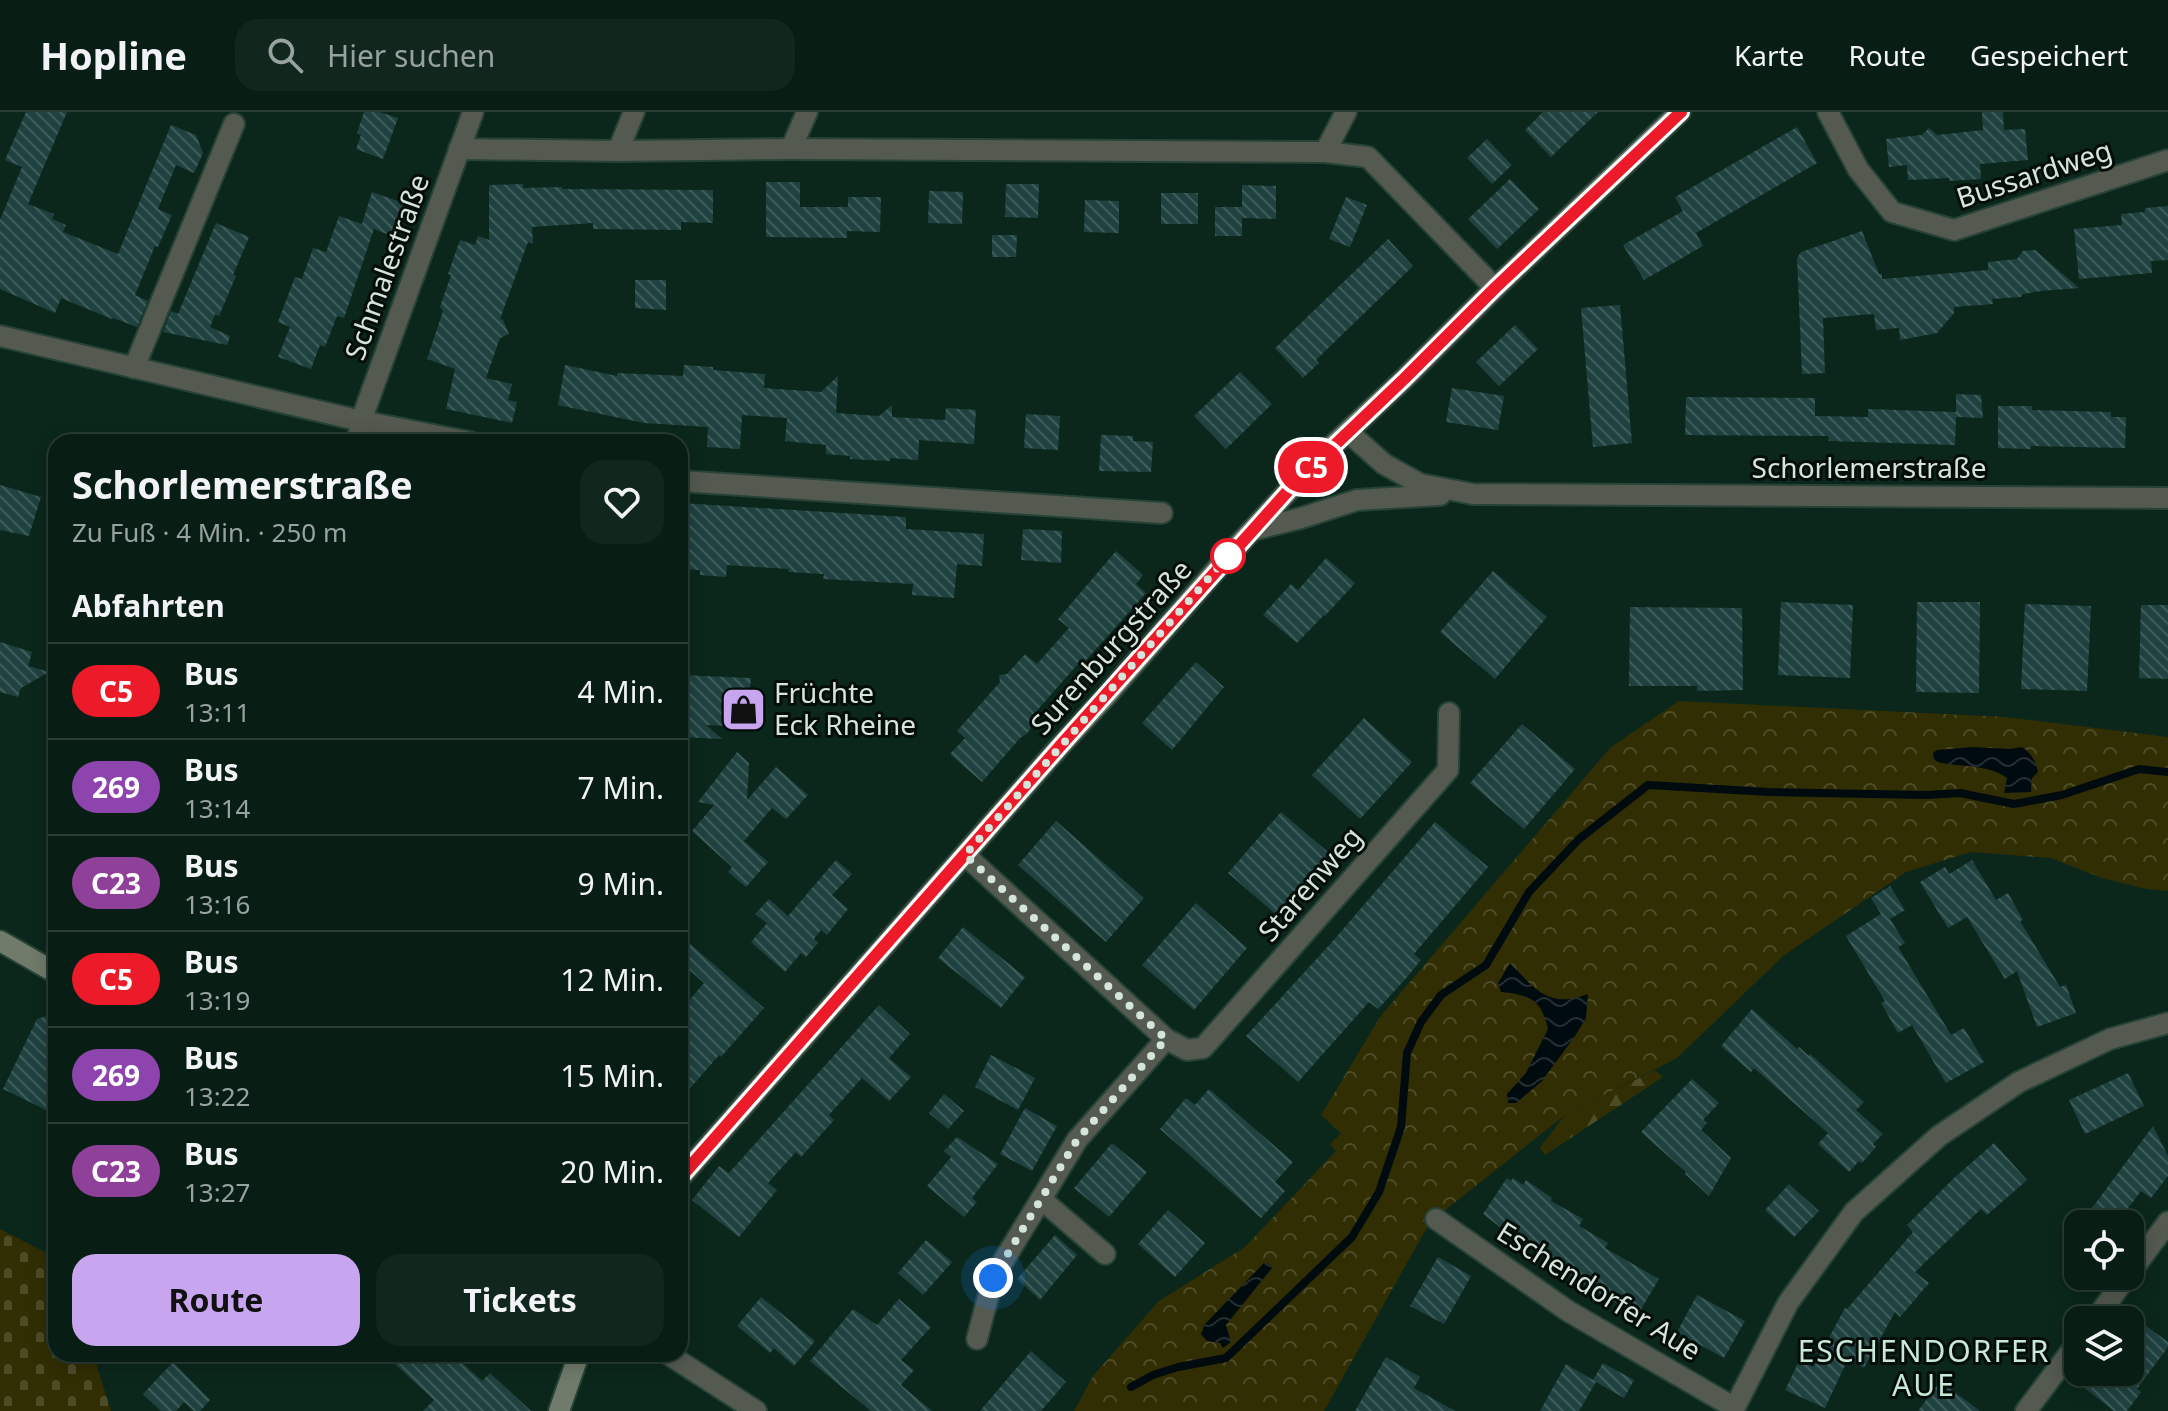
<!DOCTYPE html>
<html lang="de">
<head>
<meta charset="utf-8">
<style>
	body { margin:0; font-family:"Noto Sans",sans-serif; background:#11261d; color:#f1f3f6; height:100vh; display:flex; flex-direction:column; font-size:30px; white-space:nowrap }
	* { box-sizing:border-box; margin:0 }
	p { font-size:26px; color:#98a2a0 }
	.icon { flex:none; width:44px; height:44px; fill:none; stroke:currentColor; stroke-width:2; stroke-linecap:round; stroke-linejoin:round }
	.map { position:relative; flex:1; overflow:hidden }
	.side { position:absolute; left:48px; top:322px; width:640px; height:928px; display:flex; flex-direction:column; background:#081d14; border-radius:24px; box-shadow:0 4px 20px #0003,0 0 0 2px #293b34 }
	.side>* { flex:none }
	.badge { padding:0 16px; border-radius:26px; font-size:28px; line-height:52px }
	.fabs { position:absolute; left:2064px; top:1098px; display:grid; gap:16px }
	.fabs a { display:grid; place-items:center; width:80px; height:80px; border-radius:16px; background:#081d14; box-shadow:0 4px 20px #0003,0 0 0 2px #293b34; font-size:40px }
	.you { position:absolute; width:40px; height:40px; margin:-20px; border:6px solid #fff; border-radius:50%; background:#1a73e8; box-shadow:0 0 0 12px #1a73e833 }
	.map>.badge { position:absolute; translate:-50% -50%; box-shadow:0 0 0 4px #fff }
	h2 { padding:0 24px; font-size:30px; line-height:72px }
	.round { display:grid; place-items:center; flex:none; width:84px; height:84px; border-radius:24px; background:#11261d }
	.overview { display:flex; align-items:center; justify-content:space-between; height:136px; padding:0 24px }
	h1 { font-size:38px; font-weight:700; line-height:60px }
	.button { display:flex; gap:16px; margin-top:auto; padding:16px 24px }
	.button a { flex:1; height:92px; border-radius:24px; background:#c7a6ef; color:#111; font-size:32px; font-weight:700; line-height:92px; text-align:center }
	.button a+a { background:#11261d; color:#f1f3f6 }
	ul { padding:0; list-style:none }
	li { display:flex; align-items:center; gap:24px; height:96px; padding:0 24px; border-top:2px solid #293b34 }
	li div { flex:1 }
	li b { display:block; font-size:30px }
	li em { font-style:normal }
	li .badge { min-width:88px; font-weight:700; text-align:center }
	header { display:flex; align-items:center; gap:48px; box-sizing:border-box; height:112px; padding:0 40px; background:#081d14; border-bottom:2px solid #293b34 }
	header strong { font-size:38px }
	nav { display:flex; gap:44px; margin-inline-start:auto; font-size:28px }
	.search { width:560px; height:72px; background:#11261d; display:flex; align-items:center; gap:20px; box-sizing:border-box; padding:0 28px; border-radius:24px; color:#98a2a0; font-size:30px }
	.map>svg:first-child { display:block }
</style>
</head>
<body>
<header>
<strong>Hopline</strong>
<div class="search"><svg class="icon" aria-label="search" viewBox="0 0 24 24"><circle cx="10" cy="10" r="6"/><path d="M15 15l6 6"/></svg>Hier suchen</div>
<nav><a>Karte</a><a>Route</a><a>Gespeichert</a></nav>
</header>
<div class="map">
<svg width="2168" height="1299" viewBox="0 0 2168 1299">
	<defs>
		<pattern id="forest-firs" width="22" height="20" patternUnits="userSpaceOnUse" patternTransform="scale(2)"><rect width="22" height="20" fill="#312e03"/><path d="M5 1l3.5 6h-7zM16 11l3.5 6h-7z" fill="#4e4c27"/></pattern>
		<pattern id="cemetery-stones" width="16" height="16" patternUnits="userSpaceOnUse" patternTransform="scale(2)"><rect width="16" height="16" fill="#312e03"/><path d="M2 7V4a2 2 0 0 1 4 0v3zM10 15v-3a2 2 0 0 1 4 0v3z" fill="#4e4c27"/></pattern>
		<pattern id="park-crowns" width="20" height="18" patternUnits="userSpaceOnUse" patternTransform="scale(2)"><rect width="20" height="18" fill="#312e03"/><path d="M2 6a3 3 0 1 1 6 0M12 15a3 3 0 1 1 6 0" fill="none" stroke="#4e4c27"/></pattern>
		<pattern id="water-waves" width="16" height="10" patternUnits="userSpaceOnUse" patternTransform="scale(2)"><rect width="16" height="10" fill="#000b10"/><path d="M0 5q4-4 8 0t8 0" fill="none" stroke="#242e32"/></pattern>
		<pattern id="building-back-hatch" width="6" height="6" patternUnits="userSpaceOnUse" patternTransform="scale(2)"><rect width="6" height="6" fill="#1f4240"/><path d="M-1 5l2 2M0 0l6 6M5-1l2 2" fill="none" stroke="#3f5d5b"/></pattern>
	</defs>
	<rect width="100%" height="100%" fill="#0b271b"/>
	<polygon fill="url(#forest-firs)" points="1655,958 1663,965 1545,1043 1540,1036 1565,1003"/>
	<polygon fill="url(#cemetery-stones)" points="0,1117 56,1146 56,1242 93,1242 111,1299 0,1299"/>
	<polygon fill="url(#park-crowns)" points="1679,589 2005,605 2168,625 2168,779 2147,777 2102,766 2051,746 1971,740 1906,760 1783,844 1677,946 1565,1003 1449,1095 1426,1117 1324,1299 1074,1299 1093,1264 1159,1189 1245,1135 1336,1039 1330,1032 1341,1021 1321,1003 1380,905 1611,635"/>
	<g fill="url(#water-waves)">
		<path d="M1972 635 2010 637 2022 635C2031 641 2036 649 2038 660L2032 666 2031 680 2004 681 2007 666C1987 651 1957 656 1934 649L1933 641 1937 638Z"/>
		<path d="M1510 851C1536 878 1549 897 1588 882L1586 906 1575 924 1542 969 1516 991H1508L1507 982 1526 961 1548 917C1541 887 1530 883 1501 880L1498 871Z"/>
		<polygon points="1264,1151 1270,1152 1272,1156 1226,1213 1231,1230 1223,1236 1220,1231 1207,1229 1201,1222 1205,1212"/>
	</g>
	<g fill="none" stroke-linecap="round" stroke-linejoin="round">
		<polyline stroke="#000b10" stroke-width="8" points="1131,1275 1153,1263 1178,1255 1226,1246 1352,1125 1379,1080 1401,1015 1407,941 1421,910 1441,883 1486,853 1529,780 1579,727 1648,673 1769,680 1926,683 1960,681 2014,692 2062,683 2139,657 2168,660"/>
	</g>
	<g fill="url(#building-back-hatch)">
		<polygon points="26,0 67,0 28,92 54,102 52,107 66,113 63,120 118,142 171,13 196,23 203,41 194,61 176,53 158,97 172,103 158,135 155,134 135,183 148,189 137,215 113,206 112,207 61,186 55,201 0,177 0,108 22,55 5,48"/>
		<polygon points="364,0 379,0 398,6 383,47 356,37 361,23 357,21"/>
		<polygon points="1543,0 1598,0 1551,45 1525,18"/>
		<polygon points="1982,0 2003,0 2004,18 2025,17 2028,48 1980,52 1981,67 1949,69 1949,66 1908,68 1907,53 1889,55 1886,27 1922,23 1929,16 1937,23 1983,18"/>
		<polygon points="1797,15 1817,51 1696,121 1703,134 1644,168 1623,133 1683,99 1675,85"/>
		<polygon points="1487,27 1512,53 1492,72 1467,46"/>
		<polygon points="1510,67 1539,97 1497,137 1468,107"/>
		<polygon points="766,70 800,70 800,95 848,95 848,85 881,85 880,120 847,119 847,126 766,125"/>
		<polygon points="523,72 523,76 562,75 562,77 713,78 713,111 681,110 681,118 593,117 593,111 532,115 533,132 528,130 500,207 503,208 509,222 500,226 486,266 512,272 508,288 517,290 512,311 446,297 455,257 427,247 443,199 440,195 451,163 448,162 460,128 475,133 478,124 489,128 489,73"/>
		<polygon points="1006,72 1039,72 1038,106 1005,105"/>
		<polygon points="1242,73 1276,74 1276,107 1242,106"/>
		<polygon points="929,79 963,80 962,112 928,111"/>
		<polygon points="372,80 406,92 394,125 374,117 344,206 337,204 325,235 320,233 311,257 278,245 290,215 278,210 295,165 302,167 313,136 326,140 339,104 362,112"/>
		<rect x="1161" y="81" width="37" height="31"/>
		<polygon points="1346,85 1367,93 1350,135 1329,127"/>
		<polygon points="1085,88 1119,89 1119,121 1084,120"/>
		<polygon points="2168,94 2168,148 2151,149 2152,161 2079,167 2074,117 2122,113 2121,102 2145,100 2145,96"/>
		<rect x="1215" y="95" width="27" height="29"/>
		<polygon points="216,111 249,125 233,163 236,164 219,204 215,202 210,215 230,224 227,233 163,220 171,199 178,202"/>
		<polygon points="1862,119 1879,162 1882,162 1882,167 1988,158 1988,150 2017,147 2023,139 2035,138 2079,176 2041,179 2023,182 2021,185 1992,187 1993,192 1954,195 1954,201 1937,221 1900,228 1899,216 1876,218 1874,202 1823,206 1825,261 1802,262 1797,146 1801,140"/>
		<polygon points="992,123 1017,123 1016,145 992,145"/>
		<polygon points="1388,127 1413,154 1316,248 1319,251 1303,266 1275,236"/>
		<polygon points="635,168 666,168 666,198 635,196"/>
		<polygon points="1620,193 1632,331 1593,335 1581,196"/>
		<polygon points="1515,213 1538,237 1499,274 1476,250"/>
		<polygon points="565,253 617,264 617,261 683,264 684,253 713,255 713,258 765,262 764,276 821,280 838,264 836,301 879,304 892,293 892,305 945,308 946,296 976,298 974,332 919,328 918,348 890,346 890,349 850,347 850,344 826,342 826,333 785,329 787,306 742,303 740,337 707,335 708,315 644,311 558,293"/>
		<polygon points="1240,260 1272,292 1226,337 1194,304"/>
		<polygon points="1452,276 1504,284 1498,318 1446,310"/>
		<polygon points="1956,282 1981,283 1983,306 1956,305 1955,333 1829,329 1828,324 1685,323 1686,285 1815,286 1815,304 1868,305 1868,297 1956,300"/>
		<polygon points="1998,294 2032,294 2032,298 2111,300 2111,305 2126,305 2125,336 2031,334 2031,337 1998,336"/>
		<polygon points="1026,302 1060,304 1058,338 1024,336"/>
		<polygon points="1101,323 1133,324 1133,329 1153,330 1151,360 1099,359"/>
		<polygon points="0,373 41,385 29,424 0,418"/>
		<polygon points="680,391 906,405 906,417 984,422 982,454 957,452 954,486 912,483 913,472 823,467 824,462 788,460 789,457 727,453 726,465 700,463 700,458 680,457"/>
		<polygon points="1023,417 1062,419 1061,451 1021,448"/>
		<polygon points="1116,439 1143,463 1136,472 1146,481 1080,555 1077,553 1033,603 1030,618 1025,623 1021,625 982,670 950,642 965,626 957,619 1000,570 999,563 1007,562 1025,542 1037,552 1069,516 1058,507"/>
		<polygon points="1326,446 1355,471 1325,504 1324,503 1297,531 1263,503 1291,472 1298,478"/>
		<polygon points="1493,459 1547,505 1495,567 1440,520"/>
		<polygon points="1781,490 1853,493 1850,566 1778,563"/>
		<polygon points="1917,490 1980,490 1979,581 1916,580"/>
		<polygon points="2025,492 2091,494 2087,579 2021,577"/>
		<polygon points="2141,493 2168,493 2168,567 2139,566"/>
		<polygon points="1630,495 1742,496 1743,578 1697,579 1697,574 1629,574"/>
		<polygon points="0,530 32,540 28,554 49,560 21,576 18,585 0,580"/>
		<polygon points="1196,550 1224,575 1172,638 1142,611"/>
		<polygon points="680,563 751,566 750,576 753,576 751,615 706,613 722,627 680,625"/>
		<polygon points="1364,606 1412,650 1360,707 1312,663"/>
		<polygon points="1522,612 1575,657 1524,717 1470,671"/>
		<polygon points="737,640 749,651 747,688 776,655 808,683 786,707 772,696 744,729 768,750 746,775 728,760 732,755 692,719 714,693 698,690"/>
		<polygon points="1281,700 1334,745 1280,806 1228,761"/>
		<polygon points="1056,709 1144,786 1106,830 1018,753"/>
		<polygon points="1435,710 1488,755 1414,842 1421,848 1408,864 1378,897 1369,890 1298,970 1246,924 1332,830"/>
		<polygon points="836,748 852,762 832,783 848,797 827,823 821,818 814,827 818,831 806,845 801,841 785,860 751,830 767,811 755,802 769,787 788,804"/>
		<polygon points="1972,748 1996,788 2008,781 2023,808 2020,809 2060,875 2066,873 2076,901 2037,915 2017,859 2005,867 1967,805 1948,816 1920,770 1945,755 1949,762"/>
		<polygon points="1890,774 1905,798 1890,807 1905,831 1898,835 1951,923 1964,916 1984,950 1946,971 1912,913 1898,921 1881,891 1885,889 1846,824 1881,802 1871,786"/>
		<polygon points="1196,791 1247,836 1194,898 1142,853"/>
		<polygon points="963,815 1025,865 1001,896 938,846"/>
		<polygon points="680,823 764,896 721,945 719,943 680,988 680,899 704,871 680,850"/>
		<polygon points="879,893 910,922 889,946 911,965 889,989 862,966 829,1003 834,1008 801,1045 796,1040 768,1071 777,1078 739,1125 692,1088 719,1054 729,1061"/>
		<polygon points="1752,897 1797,937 1799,935 1809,944 1810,942 1864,990 1856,998 1883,1022 1873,1032 1876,1035 1862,1051 1859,1049 1849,1060 1818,1032 1828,1021 1754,956 1751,960 1721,934"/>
		<polygon points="56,901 56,954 48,970 56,974 56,981 48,999 3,977 37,907"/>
		<polygon points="991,943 1035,966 1018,998 975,975"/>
		<polygon points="2128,961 2144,994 2085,1022 2069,988"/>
		<polygon points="1692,967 1719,991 1703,1008 1707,1011 1701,1018 1731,1046 1709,1084 1685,1062 1686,1060 1641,1020"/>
		<polygon points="1209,977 1293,1050 1275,1070 1285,1079 1261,1106 1160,1017 1186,986 1195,993"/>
		<polygon points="944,982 964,999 948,1017 929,1001"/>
		<polygon points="1025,996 1057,1014 1032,1059 1000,1042"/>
		<polygon points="2153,1014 2168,1044 2168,1064 2151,1086 2141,1079 2116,1112 2080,1112"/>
		<polygon points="957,1025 998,1052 972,1086 977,1090 964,1105 927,1074 951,1045 944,1039"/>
		<polygon points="1112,1031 1147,1060 1109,1105 1074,1076"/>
		<polygon points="1994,1031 2027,1068 1987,1103 1981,1097 1915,1160 1929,1171 1900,1205 1895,1200 1864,1256 1848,1247 1825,1296 1785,1278 1799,1249 1813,1255 1845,1196 1847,1197 1913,1120 1907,1113 1954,1066"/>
		<polygon points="1507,1066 1511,1069 1513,1066 1523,1073 1526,1068 1552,1086 1551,1089 1583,1107 1579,1114 1608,1131 1605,1136 1659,1167 1637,1204 1570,1164 1572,1161 1550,1149 1552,1146 1503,1111 1500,1115 1483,1102"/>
		<polygon points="1789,1072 1819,1099 1794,1125 1765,1098"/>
		<polygon points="1168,1098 1205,1131 1175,1165 1138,1132"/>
		<polygon points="1055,1123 1077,1143 1040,1188 1017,1167"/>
		<polygon points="926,1128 952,1150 923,1183 898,1161"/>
		<polygon points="1438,1145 1471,1164 1444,1212 1410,1194"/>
		<polygon points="1697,1183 1745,1209 1724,1246 1677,1220"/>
		<polygon points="761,1185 815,1229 794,1254 774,1236 770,1241 737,1214"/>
		<polygon points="899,1187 931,1215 901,1248 914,1258 901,1273 932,1299 871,1299 810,1249 853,1197 877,1213"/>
		<polygon points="2130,1202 2168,1230 2168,1235 2137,1277 2141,1280 2127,1299 2114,1299 2069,1264 2072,1260 2130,1260"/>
		<polygon points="1031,1239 1066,1270 1041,1299 980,1299"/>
		<polygon points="384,1242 453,1242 482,1269 490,1261 531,1299 423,1299 434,1288"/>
		<polygon points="1386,1245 1420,1265 1414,1276 1455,1299 1355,1299"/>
		<polygon points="173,1250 210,1288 200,1299 194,1299 184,1290 176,1299 161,1299 143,1282"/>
		<polygon points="1603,1251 1634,1268 1624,1286 1596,1270 1579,1299 1540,1299 1566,1252 1593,1268"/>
		<polygon points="1940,1269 1980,1299 1918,1299"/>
	</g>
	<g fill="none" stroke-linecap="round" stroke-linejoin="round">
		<defs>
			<g id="street">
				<polyline points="1828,0 1858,57 1892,100 1954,118 2168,48"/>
				<polyline points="459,37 618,39 791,37 1325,40 1368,45 1495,176"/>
				<polyline points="791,37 807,0"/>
				<polyline points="618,39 634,0"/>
				<polyline points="1325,40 1346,0"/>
				<polyline points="0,224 361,309 470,330"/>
				<polyline points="134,256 234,12"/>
				<polyline points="1348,320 1384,352 1420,372 1473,382 2168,386"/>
				<polyline points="357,330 361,309 473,0"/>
				<polyline points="680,369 1162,401"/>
				<polyline points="1253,418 1301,406 1357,388 1440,383"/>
				<polyline points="965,743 1166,927 1077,1028 993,1166 977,1227"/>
				<polyline points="1166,927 1187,938 1203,936 1448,658 1449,601"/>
				<polyline points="1041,1087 1105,1142"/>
				<polyline points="1436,1107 1568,1199 1733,1295"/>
				<polyline points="2130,1161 2168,1110"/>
				<polyline points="2095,1208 2127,1164"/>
				<polyline points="668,1242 756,1299"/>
				<polyline points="1733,1299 1788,1191 1854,1100 1939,1024 2019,970 2110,927 2168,911"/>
				<polyline points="2026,1299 2078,1230"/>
			</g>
			<g id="secondary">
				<polyline points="0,829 56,861"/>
				<polyline points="680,1066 1061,633 1107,583 1231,441 1315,350 1404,267 1495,176 1680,0"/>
				<polyline points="559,1299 579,1242"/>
			</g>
		</defs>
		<use href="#street" stroke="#274236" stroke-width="24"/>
		<use href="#secondary" stroke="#274236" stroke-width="24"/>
		<use href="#street" stroke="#545a50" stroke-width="20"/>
		<use href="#secondary" stroke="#707b6b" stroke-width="20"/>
	</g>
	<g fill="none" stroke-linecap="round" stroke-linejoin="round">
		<defs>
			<polyline id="line" points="680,1066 1061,633 1295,371 1404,267 1495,176 1681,0"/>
		</defs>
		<use href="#line" stroke="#fff" stroke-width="18"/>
		<use href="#line" stroke="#ed1b29" stroke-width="12"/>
		<polyline stroke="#d5e5dc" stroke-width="8" stroke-dasharray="0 14.4" points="993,1166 1077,1028 1166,927 965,743 1231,441 1228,444"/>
	</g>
	<defs>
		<symbol id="shop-square" viewBox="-11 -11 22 22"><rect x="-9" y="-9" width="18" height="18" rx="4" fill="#c7a6ef" stroke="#040d08"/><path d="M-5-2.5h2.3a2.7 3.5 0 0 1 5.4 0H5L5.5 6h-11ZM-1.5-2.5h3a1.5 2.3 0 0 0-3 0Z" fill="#111"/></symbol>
	</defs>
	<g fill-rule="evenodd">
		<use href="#shop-square" x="718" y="572" width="51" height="51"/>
	</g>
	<circle fill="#fff" stroke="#ed1b29" stroke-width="4" cx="1228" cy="444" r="16"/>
	<g text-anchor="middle" stroke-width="6" stroke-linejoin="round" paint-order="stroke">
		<g font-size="28" fill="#d5e5dc" stroke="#040d08">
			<text transform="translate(2034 62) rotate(-18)" y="10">Bussardweg</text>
			<text transform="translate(387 155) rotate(-70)" y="10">Schmalestraße</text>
			<text x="1869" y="366">Schorlemerstraße</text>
			<text transform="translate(1111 535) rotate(-48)" y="10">Surenburgstraße</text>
			<text transform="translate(1310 772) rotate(-49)" y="10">Starenweg</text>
			<text transform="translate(1599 1179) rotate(32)" y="10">Eschendorfer Aue</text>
		</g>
		<g font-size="28" fill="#d5e5dc" stroke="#040d08" text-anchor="start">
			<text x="774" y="591">Früchte<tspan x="774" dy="32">Eck Rheine</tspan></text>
		</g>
		<g font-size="30" letter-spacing="2" fill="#c9e9d8" stroke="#040d08">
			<text x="1924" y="1250">ESCHENDORFER<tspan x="1924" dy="34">AUE</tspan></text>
		</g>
	</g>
</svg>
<div class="fabs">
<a><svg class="icon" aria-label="locate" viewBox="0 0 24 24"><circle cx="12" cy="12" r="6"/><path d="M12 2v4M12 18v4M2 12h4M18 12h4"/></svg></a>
<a><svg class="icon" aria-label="layers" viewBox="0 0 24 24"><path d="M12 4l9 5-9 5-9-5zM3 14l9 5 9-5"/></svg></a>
</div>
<div class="you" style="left:993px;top:1166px"></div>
<b class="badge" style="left:1311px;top:355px;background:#ed1b29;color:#fff">C5</b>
<section class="side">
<div class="overview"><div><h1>Schorlemerstraße</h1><p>Zu Fuß · 4 Min. · 250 m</p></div><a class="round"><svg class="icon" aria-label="heart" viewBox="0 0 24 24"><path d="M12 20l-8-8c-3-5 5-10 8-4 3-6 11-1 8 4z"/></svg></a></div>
<h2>Abfahrten</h2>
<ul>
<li><span class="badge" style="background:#ed1b29;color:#fff">C5</span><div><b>Bus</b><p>13:11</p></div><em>4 Min.</em></li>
<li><span class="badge" style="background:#8e44ad;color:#fff">269</span><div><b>Bus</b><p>13:14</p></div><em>7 Min.</em></li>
<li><span class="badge" style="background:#8f4098;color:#fff">C23</span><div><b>Bus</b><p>13:16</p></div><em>9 Min.</em></li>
<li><span class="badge" style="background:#ed1b29;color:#fff">C5</span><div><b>Bus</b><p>13:19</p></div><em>12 Min.</em></li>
<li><span class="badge" style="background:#8e44ad;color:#fff">269</span><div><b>Bus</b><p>13:22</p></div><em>15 Min.</em></li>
<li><span class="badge" style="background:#8f4098;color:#fff">C23</span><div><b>Bus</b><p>13:27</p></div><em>20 Min.</em></li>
</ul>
<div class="button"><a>Route</a><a>Tickets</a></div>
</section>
</div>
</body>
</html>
